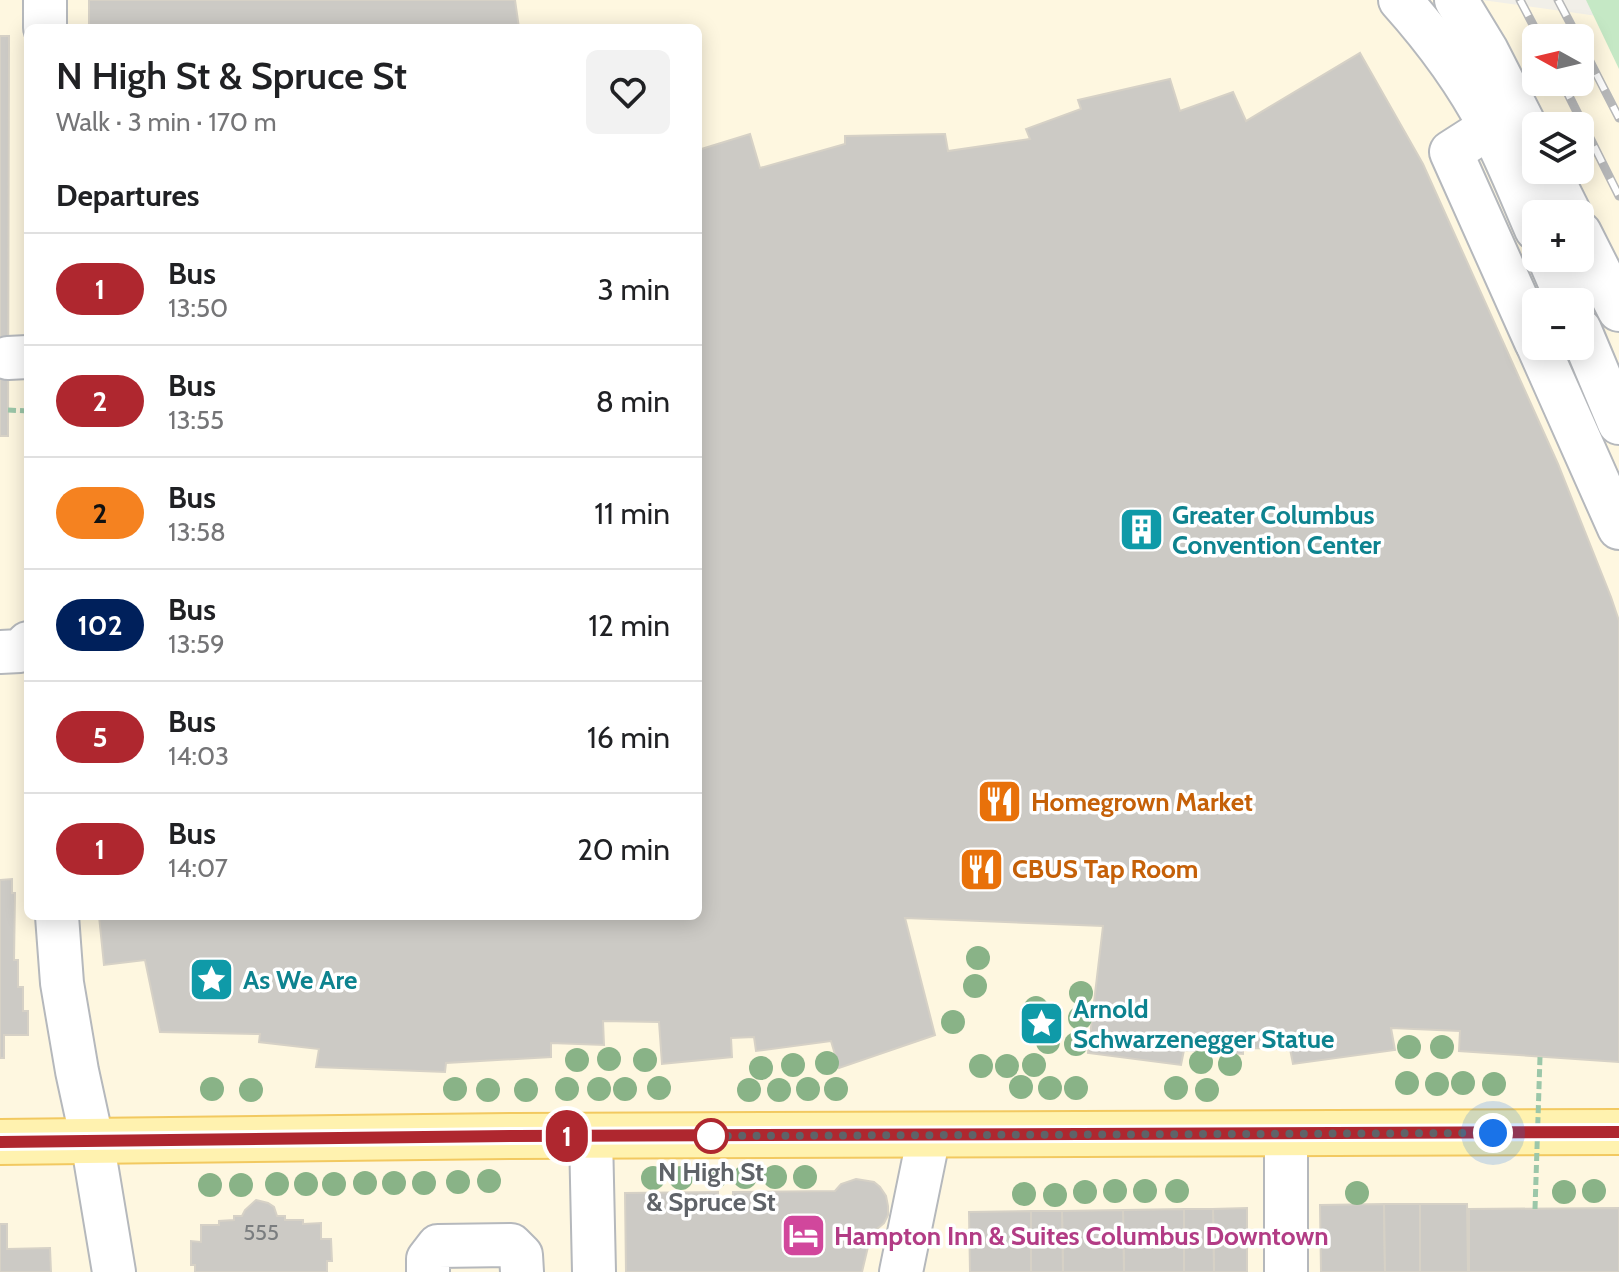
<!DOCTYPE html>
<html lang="en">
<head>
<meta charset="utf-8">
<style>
	body { margin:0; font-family:Cabin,sans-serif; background:#f2f2f2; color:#202124; height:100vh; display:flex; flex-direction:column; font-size:30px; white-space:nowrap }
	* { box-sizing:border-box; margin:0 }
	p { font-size:26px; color:#757577 }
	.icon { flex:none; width:44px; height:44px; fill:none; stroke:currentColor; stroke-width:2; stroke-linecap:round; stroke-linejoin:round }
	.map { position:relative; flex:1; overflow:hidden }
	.sheet { position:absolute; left:24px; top:24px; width:678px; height:896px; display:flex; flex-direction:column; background:#fff; border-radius:12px; box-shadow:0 4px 20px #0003 }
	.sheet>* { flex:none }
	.badge { padding:0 16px; border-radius:26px; font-size:28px; line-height:52px }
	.needle { width:52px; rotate:278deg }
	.buttons { position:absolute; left:1522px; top:24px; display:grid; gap:16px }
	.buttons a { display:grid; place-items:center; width:72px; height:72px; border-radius:12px; background:#fff; box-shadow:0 4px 20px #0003; font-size:40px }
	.you { position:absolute; width:40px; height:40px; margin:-20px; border:6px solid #fff; border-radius:50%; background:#1a73e8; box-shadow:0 0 0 12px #1a73e833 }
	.map>.badge { position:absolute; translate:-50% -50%; box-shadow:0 0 0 4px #fff }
	h2 { padding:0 32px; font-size:30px; line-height:72px }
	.round { display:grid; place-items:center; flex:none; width:84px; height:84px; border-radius:12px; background:#f2f2f2 }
	.head { display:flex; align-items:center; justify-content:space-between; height:136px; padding:0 32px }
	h1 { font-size:38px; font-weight:600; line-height:60px }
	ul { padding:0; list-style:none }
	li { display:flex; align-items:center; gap:24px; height:112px; padding:0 32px; border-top:2px solid #e0e0e0 }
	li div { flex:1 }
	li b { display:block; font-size:30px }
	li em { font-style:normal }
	li .badge { min-width:88px; font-weight:700; text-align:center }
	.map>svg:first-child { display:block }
</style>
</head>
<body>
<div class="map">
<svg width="1619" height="1272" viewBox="0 0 1619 1272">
	<rect width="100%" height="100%" fill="#f1efe8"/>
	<path fill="#fef7e0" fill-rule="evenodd" d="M0 0H1482L1619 19V1272H0ZM28 28H698V916H28ZM1536 38H1580V82H1536ZM1536 126H1580V170H1536ZM1536 214H1580V258H1536ZM1536 302H1580V346H1536Z"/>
	<polygon fill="#c5e8c5" points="1586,0 1619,0 1619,69"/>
	<g fill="#cccac5" stroke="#d6d1c6" stroke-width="2">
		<polygon points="89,0 515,0 519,28 89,28"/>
		<polygon points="0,36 9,36 8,436 0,436"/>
		<polygon points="1360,53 1423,164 1558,464 1611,597 1619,621 1619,1062 1459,1051 1460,1031 1391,1028 1395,1050 1293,1064 1290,1049 1243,1048 1243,1054 1184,1050 1181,1065 1088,1053 1103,926 905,918 935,1035 839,1068 831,1041 756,1051 754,1037 731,1038 732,1057 662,1064 659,1022 603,1021 604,1045 551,1043 551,1057 446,1063 445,1072 316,1067 319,1049 259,1042 260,1034 160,1032 145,960 104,965 99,916 698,916 698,150 750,134 760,168 845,144 845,136 945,134 948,151 1030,139 1026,129 1081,109 1078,100 1170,79 1180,111 1233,92 1246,121"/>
		<polygon points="12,879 12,893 15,893 14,960 18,960 18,987 23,987 23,1011 28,1011 28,1035 4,1035 4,1058 0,1058 0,880"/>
		<polygon points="856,1179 874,1182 880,1187 886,1196 888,1206 888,1215 884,1223 871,1234 862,1272 626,1272 625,1193 718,1192 718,1197 733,1197 733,1192 835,1191 841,1184"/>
		<polygon points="256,1200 268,1203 274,1207 277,1216 285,1216 285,1220 303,1220 303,1224 321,1223 321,1239 331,1239 332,1261 327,1261 327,1272 195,1272 195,1265 191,1265 191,1241 201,1242 201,1225 219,1225 219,1221 234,1220 234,1216 242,1216 245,1210"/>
		<polygon points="1384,1204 1385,1272 1321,1272 1320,1205"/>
		<polygon points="1384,1204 1420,1204 1420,1272 1385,1272"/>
		<polygon points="1420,1204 1467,1204 1468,1272 1420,1272"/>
		<polygon points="1247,1208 1247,1272 1214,1272 1213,1209"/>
		<polygon points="1619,1208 1619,1272 1469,1272 1469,1209"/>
		<polygon points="1184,1209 1184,1272 1124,1272 1123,1210"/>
		<polygon points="1184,1209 1213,1209 1214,1272 1184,1272"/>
		<polygon points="1123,1210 1124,1272 1063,1272 1062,1211"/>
		<polygon points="1031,1211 1031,1272 970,1272 969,1212"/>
		<polygon points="1031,1211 1062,1211 1063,1272 1031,1272"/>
		<polygon points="0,1224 7,1224 7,1249 50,1248 51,1272 0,1272"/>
	</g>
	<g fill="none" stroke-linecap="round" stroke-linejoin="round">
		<defs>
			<g id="minor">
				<polyline points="45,0 45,28"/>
				<path d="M1400 0C1434 38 1466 81 1490 127 1508 160 1521 195 1536 229"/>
				<polyline points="1456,0 1487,51 1536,147"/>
				<polyline points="1490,127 1451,152 1536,342"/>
				<polyline points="1548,170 1570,214"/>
				<polyline points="1580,233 1619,310"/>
				<polyline points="1549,258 1568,302"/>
				<polyline points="1580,330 1619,423"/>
				<polyline points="1538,346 1619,528"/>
				<polyline points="8,358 28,357"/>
				<polyline points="0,652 20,651 28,643"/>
				<polyline points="57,916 62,983 77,1071 92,1140 114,1272"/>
				<polyline points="1286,1134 1286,1272"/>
				<polyline points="591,1136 594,1272"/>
				<polyline points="428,1272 428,1259 438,1246 511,1245 521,1255 522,1272"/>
				<polyline points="901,1272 929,1135"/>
			</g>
			<polyline id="major" points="0,1142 515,1136 1619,1132"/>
		</defs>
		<use href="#minor" stroke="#b5b8bc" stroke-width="46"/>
		<use href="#major" stroke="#f2c960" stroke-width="48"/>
		<polyline stroke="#9cc7a9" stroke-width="5" stroke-dasharray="8 4" stroke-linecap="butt" points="8,410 28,411"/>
		<use href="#minor" stroke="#fff" stroke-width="42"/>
		<use href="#major" stroke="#fff2af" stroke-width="44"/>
		<defs>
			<g id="rail">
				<polyline points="1520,0 1540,38"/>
				<polyline points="1558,0 1578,38"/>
				<polyline points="1580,42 1619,118"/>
				<polyline points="1562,82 1619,196"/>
			</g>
		</defs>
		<use href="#rail" stroke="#b6b7b8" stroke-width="9"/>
		<use href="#rail" stroke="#fff" stroke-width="6" stroke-dasharray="18" stroke-linecap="butt"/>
		<polyline stroke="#9cc7a9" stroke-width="5" stroke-dasharray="8 4" stroke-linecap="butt" points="1535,1209 1540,1057"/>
	</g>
	<g fill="#89b387">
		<circle cx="978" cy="958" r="12"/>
		<circle cx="975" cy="986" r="12"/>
		<circle cx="1081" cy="993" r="12"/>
		<circle cx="1036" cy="1008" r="12"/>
		<circle cx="1080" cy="1018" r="12"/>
		<circle cx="953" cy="1022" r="12"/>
		<circle cx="1048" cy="1042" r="12"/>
		<circle cx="1076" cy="1044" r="12"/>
		<circle cx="1409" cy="1047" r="12"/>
		<circle cx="1442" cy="1047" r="12"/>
		<circle cx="609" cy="1059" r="12"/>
		<circle cx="577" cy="1060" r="12"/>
		<circle cx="645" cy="1060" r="12"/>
		<circle cx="1201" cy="1062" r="12"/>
		<circle cx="827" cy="1063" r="12"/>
		<circle cx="1230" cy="1064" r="12"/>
		<circle cx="793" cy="1065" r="12"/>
		<circle cx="1034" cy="1065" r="12"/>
		<circle cx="981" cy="1066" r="12"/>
		<circle cx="1007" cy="1066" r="12"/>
		<circle cx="761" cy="1068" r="12"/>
		<circle cx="1407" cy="1083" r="12"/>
		<circle cx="1463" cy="1083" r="12"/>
		<circle cx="1437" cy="1084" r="12"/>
		<circle cx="1494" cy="1084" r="12"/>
		<circle cx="1021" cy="1087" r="12"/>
		<circle cx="659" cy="1088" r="12"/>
		<circle cx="1050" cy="1088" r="12"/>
		<circle cx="1076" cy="1088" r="12"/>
		<circle cx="1176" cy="1088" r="12"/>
		<circle cx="212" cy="1089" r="12"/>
		<circle cx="455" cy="1089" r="12"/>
		<circle cx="567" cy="1089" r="12"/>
		<circle cx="599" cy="1089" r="12"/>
		<circle cx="625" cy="1089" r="12"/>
		<circle cx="808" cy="1089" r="12"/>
		<circle cx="836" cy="1089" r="12"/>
		<circle cx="251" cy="1090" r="12"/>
		<circle cx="488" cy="1090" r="12"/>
		<circle cx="526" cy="1090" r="12"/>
		<circle cx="749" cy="1090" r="12"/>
		<circle cx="779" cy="1090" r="12"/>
		<circle cx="1207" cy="1090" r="12"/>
		<circle cx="715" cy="1177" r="12"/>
		<circle cx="745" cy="1177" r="12"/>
		<circle cx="775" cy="1177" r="12"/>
		<circle cx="805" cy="1177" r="12"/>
		<circle cx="653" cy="1178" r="12"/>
		<circle cx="681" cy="1178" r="12"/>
		<circle cx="489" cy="1181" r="12"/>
		<circle cx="458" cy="1182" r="12"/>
		<circle cx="365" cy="1183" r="12"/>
		<circle cx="394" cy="1183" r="12"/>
		<circle cx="424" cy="1183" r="12"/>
		<circle cx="277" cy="1184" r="12"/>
		<circle cx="306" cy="1184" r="12"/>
		<circle cx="334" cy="1184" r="12"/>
		<circle cx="210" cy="1185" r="12"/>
		<circle cx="241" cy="1185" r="12"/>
		<circle cx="1115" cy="1191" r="12"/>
		<circle cx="1145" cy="1191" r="12"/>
		<circle cx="1177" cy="1191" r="12"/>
		<circle cx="1594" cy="1191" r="12"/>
		<circle cx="1085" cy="1192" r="12"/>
		<circle cx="1564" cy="1192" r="12"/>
		<circle cx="1357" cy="1193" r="12"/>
		<circle cx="1024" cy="1194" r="12"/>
		<circle cx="1055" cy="1195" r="12"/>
	</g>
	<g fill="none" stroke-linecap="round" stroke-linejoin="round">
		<defs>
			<polyline id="line" points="0,1142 515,1136 1619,1132"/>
		</defs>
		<use href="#line" stroke="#fff" stroke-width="18"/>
		<use href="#line" stroke="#af272f" stroke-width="12"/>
		<polyline stroke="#5f6368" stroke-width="8" stroke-dasharray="0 14.4" points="711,1136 705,1136 1493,1133"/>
	</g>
	<defs>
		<symbol id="building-square" viewBox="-11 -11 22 22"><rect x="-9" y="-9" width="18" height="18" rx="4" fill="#0f9aa8" stroke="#fff"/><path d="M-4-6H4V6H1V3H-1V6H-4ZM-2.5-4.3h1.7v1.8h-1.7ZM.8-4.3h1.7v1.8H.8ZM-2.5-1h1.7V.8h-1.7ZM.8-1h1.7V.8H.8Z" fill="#fff"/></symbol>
		<symbol id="restaurant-square" viewBox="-11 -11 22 22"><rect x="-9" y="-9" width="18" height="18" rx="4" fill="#e8710a" stroke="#fff"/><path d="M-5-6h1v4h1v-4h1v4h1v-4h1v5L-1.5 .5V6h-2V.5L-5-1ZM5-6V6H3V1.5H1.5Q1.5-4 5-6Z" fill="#fff"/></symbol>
		<symbol id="sight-square" viewBox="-11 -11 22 22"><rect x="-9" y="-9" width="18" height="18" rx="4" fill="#0f9aa8" stroke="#fff"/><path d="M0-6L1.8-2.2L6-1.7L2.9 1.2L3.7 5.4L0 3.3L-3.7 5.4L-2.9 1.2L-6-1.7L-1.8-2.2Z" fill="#fff"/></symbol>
		<symbol id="hotel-square" viewBox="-11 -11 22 22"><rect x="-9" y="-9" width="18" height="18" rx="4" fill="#d1479c" stroke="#fff"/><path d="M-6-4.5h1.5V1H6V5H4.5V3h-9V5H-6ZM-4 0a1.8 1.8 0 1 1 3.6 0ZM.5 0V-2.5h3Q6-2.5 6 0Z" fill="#fff"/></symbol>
	</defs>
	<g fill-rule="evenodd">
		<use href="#building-square" x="1116" y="504" width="51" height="51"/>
		<use href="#restaurant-square" x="974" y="776" width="51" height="51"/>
		<use href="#restaurant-square" x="956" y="844" width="51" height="51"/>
		<use href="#sight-square" x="186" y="954" width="51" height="51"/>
		<use href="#sight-square" x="1016" y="998" width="51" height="51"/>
		<use href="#hotel-square" x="778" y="1210" width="51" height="51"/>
	</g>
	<circle fill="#fff" stroke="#af272f" stroke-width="4" cx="711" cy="1136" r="16"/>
	<g text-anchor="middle" stroke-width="7" stroke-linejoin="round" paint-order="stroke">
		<g font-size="22" fill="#7a7d7f">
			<text x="261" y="1240">555</text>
		</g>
		<g font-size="26" font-weight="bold" fill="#0d838f" stroke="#fff" text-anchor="start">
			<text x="1172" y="524">Greater Columbus<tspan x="1172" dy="30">Convention Center</tspan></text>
			<text x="243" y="989">As We Are</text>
			<text x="1073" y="1018">Arnold<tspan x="1073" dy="30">Schwarzenegger Statue</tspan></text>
		</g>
		<g font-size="26" font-weight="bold" fill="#c56008" stroke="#fff" text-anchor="start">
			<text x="1031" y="811">Homegrown Market</text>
			<text x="1012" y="878">CBUS Tap Room</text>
		</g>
		<g font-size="26" font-weight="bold" fill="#5f6368" stroke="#fff">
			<text x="711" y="1181">N High St<tspan x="711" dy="30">&amp; Spruce St</tspan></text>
		</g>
		<g font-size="26" font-weight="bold" fill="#b23c85" stroke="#fff" text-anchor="start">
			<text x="834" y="1245">Hampton Inn &amp; Suites Columbus Downtown</text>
		</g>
	</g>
</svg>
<div class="buttons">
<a><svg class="needle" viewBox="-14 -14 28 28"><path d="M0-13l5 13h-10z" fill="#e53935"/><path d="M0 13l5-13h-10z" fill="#757577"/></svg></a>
<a><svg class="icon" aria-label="layers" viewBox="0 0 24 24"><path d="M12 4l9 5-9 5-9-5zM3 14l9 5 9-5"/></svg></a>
<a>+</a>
<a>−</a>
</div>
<div class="you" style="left:1493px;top:1133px"></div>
<b class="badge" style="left:567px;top:1136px;background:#af272f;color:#fff">1</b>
<section class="sheet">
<div class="head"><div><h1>N High St &amp; Spruce St</h1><p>Walk · 3 min · 170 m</p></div><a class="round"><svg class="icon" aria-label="heart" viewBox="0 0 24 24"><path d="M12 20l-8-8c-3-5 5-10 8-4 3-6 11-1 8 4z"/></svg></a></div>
<h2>Departures</h2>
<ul>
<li><span class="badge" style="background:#af272f;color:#fff">1</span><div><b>Bus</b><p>13:50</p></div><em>3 min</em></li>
<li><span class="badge" style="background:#af272f;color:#fff">2</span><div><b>Bus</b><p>13:55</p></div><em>8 min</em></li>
<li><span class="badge" style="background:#f58220;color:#111">2</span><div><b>Bus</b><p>13:58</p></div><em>11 min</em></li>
<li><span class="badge" style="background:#00205b;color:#fff">102</span><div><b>Bus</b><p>13:59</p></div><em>12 min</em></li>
<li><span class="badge" style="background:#af272f;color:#fff">5</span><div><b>Bus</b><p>14:03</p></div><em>16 min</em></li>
<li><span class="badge" style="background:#af272f;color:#fff">1</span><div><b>Bus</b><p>14:07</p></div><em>20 min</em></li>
</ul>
</section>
</div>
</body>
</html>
